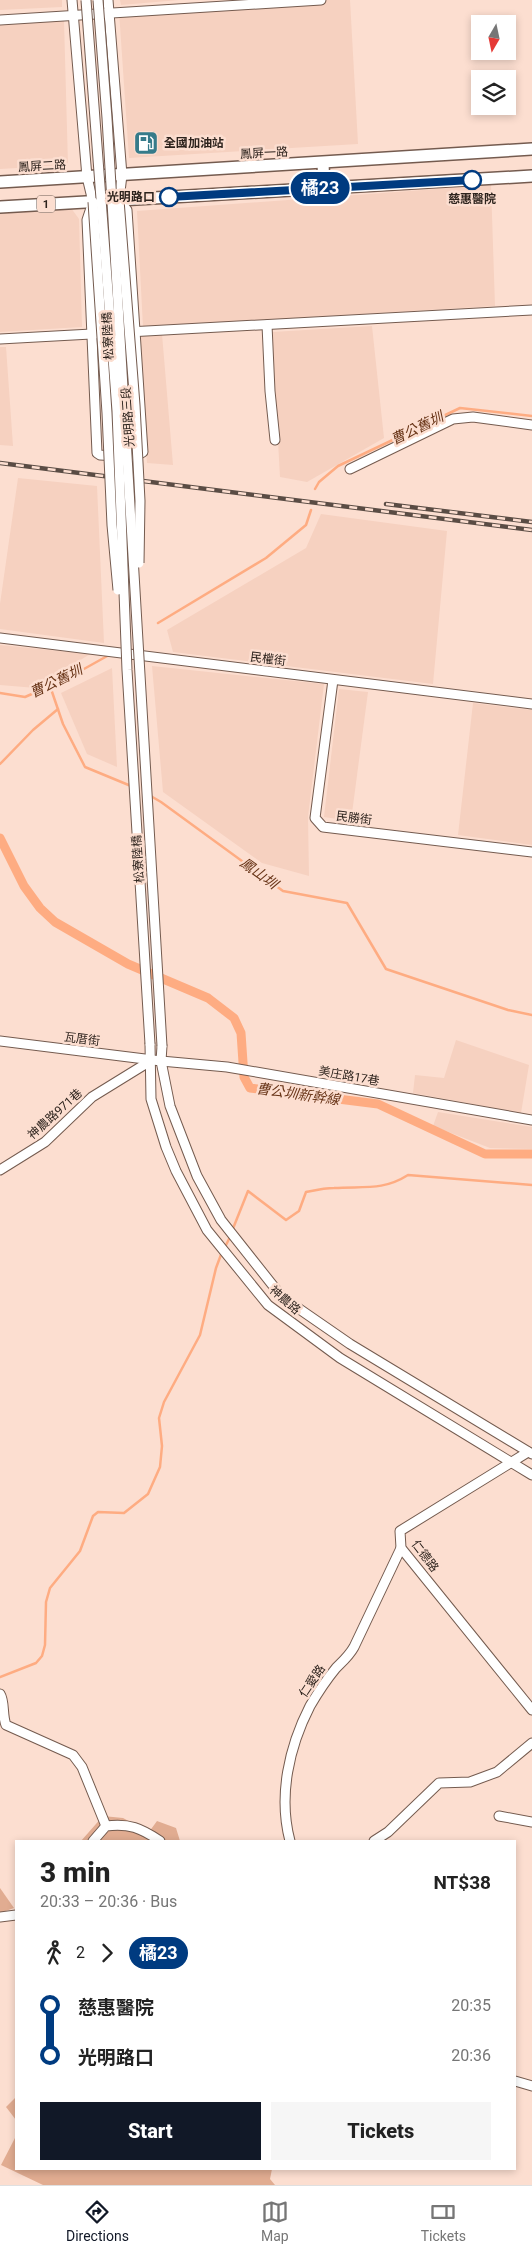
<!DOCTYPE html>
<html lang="en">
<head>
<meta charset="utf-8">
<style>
	body { margin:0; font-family:Roboto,"Noto Sans TC",sans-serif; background:#f6f6f6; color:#222; height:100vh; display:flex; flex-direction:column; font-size:19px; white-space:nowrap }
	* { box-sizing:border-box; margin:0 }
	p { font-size:16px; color:#767676 }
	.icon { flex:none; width:28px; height:28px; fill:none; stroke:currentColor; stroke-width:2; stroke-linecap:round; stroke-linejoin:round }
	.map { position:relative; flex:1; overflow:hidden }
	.details { position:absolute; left:15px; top:1840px; width:501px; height:330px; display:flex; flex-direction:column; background:#fff; border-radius:0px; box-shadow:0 2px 8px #0003 }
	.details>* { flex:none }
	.badge { padding:0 10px; border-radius:16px; font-size:18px; line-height:32px }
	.needle { width:32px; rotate:189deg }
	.fabs { position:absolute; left:471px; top:15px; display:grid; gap:10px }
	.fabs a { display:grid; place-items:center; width:45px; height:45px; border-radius:0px; background:#fff; box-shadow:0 2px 8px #0003; font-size:25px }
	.map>.badge { position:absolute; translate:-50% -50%; box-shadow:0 0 0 2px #fff }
	.legs { display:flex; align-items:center; gap:8px; height:55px; padding:0 25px; font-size:16px }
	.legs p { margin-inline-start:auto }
	.headline { display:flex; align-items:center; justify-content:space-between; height:85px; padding:0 25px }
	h1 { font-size:28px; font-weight:800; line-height:38px }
	.cta { display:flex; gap:10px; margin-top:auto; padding:10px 25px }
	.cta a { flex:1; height:58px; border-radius:0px; background:#111827; color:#fff; font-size:20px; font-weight:800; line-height:58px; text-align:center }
	.cta a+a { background:#f6f6f6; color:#222 }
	ul { padding:0 25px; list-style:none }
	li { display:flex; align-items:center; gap:18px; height:50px; font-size:19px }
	li i { display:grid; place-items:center; width:8px; height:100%; margin:0 6px; background:currentColor }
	li i::after { content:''; width:12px; height:12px; margin:-6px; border:4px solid; border-radius:50%; background:#fff }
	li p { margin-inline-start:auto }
	li:first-child i { background:linear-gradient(#0000 50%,currentColor 0) }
	li:last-child i { background:linear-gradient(currentColor 50%,#0000 0) }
	.dock { display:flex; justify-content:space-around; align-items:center; height:70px; border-top:1px solid #e0e0e0; background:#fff; font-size:14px; color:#767676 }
	.dock a { display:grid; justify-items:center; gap:2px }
	.dock .current { color:#111827 }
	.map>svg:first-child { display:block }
</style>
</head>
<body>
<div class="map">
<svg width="532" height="2185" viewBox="0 0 532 2185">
	<rect width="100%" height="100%" fill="#fcded0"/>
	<g fill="#f6d1c0">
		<polygon points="0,0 62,0 62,7 0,10"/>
		<polygon points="120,0 179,0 121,5"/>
		<polygon points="298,0 350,0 358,144 129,158 119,11"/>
		<polygon points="64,21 68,165 0,169 0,25"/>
		<polygon points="491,185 495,306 143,327 137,211"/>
		<polygon points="71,208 79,219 82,327 0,332 0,212"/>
		<polygon points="372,326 384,438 307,482 280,477 272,332"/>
		<polygon points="162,334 173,465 147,463 138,335"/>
		<polygon points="0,347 6,347 13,446 0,445"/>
		<polygon points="18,478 97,486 104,643 0,629 0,604"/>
		<polygon points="321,514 447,531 433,684 173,652 167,630 306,548"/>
		<polygon points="0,645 90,654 36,688 0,685"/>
		<polygon points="152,666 324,684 308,817 309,876 262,863 163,792"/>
		<polygon points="112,668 117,767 87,754 61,693"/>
		<polygon points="339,689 368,692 351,821 324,817"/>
		<polygon points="473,703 532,710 532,845 458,835"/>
		<polygon points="456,1040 529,1065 521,1113 413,1093 415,1075 444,1078"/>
		<polygon points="438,1112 532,1127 532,1149 490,1148 433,1126"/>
	</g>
	<g fill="#e1ac91">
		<polygon points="103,1816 123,1818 149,1832 157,1821 176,1828 180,1841 81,1841"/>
		<polygon points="0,1888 14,1908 0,1913"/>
		<polygon points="16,2097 16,2120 6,2107"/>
		<polygon points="16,2136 16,2169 272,2169 270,2179 275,2185 43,2185 1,2165"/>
	</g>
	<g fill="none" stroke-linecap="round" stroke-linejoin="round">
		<g stroke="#feac82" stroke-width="2.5">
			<polyline points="315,489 319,482 338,466 460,408 532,416"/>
			<polyline points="158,623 266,558 306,525 311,510"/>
			<polyline points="50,686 63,724 85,767 131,786"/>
			<polyline points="0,693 25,697 66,679 109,655"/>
			<polyline points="0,764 33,730 58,709"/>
			<polyline points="149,795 161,802 283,891 347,903 386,969 508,1010 532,1015"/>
			<path d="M232 1231 248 1191 286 1220 299 1211 306 1192C316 1190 325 1188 334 1188 363 1186 383 1191 408 1175L532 1185"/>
			<polyline points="225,1247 230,1237"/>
			<polyline points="0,1677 36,1663 42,1656 45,1645 46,1602 50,1588 80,1551 93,1516 98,1512 124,1513 148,1494 160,1467 162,1446 159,1418 164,1402 200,1335 216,1268 222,1252"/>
		</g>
		<polyline stroke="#feac82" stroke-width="9" points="0,838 24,886 40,908 55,922 128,964 208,998 234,1018 241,1033 244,1077 250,1088 378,1104 485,1154 532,1154"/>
		<defs>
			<g id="minor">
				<polyline points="72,0 87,177 93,202 87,220 97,453 100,455 134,457 143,452 127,210 119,200 122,175 108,0"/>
				<polyline points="0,20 321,0"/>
				<polyline points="267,325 270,391 275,440"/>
				<polyline points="0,339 532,310"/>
				<polyline points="350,469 453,419 473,417 532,425"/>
				<polyline points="0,638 532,704"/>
				<polyline points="333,680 315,818 323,827 532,852"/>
				<polyline points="0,1041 161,1061 227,1067 532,1120"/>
				<polyline points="150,1044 151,1099 166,1147 176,1171 207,1230 268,1305 340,1358 532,1475"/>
				<polyline points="162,1046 161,1061 170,1106 197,1176 221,1220 282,1297 350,1344 532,1454"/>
				<polyline points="0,1170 45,1142 92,1097 152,1060"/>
				<polyline points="528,1452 400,1531 401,1548 532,1710"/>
				<path d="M0 1694C5 1702 2 1715 6 1725L73 1755 82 1767 106 1826"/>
				<polyline points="499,1816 532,1822"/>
				<path d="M93 1841 106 1826C129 1823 141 1828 160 1841"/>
				<path d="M290 1841C278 1796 289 1747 310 1706 317 1694 327 1679 336 1668 343 1661 349 1656 354 1647L401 1548"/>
				<polyline points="374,1841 388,1832 439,1783 470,1782 497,1772 532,1743"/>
				<polyline points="0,1917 16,1915"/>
				<polyline points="515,2081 532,2086"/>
			</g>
			<g id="major">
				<polyline points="323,163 324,188"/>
				<polyline points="0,182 532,149"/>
				<polyline points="0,207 532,176"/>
			</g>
		</defs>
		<use href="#minor" stroke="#745b4f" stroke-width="11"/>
		<use href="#major" stroke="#745b4f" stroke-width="14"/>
		<use href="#minor" stroke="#fff" stroke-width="9"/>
		<use href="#major" stroke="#fff" stroke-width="11"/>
		<defs>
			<g id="rail">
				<polyline points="0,463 532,530"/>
				<polyline points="386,504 532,522"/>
			</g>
		</defs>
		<use href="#rail" stroke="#5a4c44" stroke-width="4.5"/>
		<use href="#rail" stroke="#fcded0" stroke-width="2.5" stroke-dasharray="8" stroke-linecap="butt"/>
		<defs>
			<g id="minor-bridge">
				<polyline points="86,0 117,411 127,670 150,1044"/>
				<polyline points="98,0 107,118 162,1046"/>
				<polyline points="119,200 135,405 140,501 139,563"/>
				<polyline points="93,202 107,413 112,525 118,590"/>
			</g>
		</defs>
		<use href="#minor-bridge" stroke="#745b4f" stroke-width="11" stroke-linecap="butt"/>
		<use href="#minor-bridge" stroke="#fff" stroke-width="9"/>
	</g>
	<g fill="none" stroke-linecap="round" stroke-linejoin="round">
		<defs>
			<polyline id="line-1" points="169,197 472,180"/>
		</defs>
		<use href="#line-1" stroke="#fff" stroke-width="11"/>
		<use href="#line-1" stroke="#003b80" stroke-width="8"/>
	</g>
	<defs>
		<symbol id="fuel-square" viewBox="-11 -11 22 22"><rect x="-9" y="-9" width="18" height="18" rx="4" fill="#367b8a" stroke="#fcded0"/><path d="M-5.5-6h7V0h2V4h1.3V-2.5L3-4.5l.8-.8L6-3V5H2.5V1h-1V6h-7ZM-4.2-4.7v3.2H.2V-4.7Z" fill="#fff"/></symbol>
	</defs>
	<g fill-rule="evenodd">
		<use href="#fuel-square" x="132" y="129" width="28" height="28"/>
	</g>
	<g fill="#fff" stroke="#003b80" stroke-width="2.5">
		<circle cx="472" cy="180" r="9"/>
		<circle cx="169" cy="197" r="9"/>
	</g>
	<g text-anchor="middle" stroke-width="5" stroke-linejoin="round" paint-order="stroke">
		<rect fill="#fcded0" stroke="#6b5b53" stroke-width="1" x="37" y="195.5" width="18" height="17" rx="4"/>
		<g font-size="11" font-weight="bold" fill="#2d231d">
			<text x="46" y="208">1</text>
		</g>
		<g font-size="12" font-weight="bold" fill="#2d231d" stroke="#fcded0" text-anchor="start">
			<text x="164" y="147">全國加油站</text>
		</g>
		<g font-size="12" fill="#2d231d" stroke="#fcded0">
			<text transform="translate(264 153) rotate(-3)" y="4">鳳屏一路</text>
			<text transform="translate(42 166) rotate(-3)" y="4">鳳屏二路</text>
			<text transform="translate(108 336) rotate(-93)" y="4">松寮陸橋</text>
			<text transform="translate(128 417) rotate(-94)" y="4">光明路三段</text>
			<text transform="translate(268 659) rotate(7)" y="4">民權街</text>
			<text transform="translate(354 818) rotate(7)" y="4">民勝街</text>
			<text transform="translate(138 859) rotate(-94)" y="4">松寮陸橋</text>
			<text transform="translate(82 1039) rotate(7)" y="4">瓦厝街</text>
			<text transform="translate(349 1076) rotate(10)" y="4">美庄路17巷</text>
			<text transform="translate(55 1114) rotate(-42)" y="4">神農路971巷</text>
			<text transform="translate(285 1300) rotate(41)" y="4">神農路</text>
			<text transform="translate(425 1556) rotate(53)" y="4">仁德路</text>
			<text transform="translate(312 1681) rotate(-56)" y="4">仁愛路</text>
		</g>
		<g font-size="12" font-weight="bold" fill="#2d231d" stroke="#fcded0" text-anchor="end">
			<text x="155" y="201">光明路口</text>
			<text x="472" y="203" text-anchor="middle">慈惠醫院</text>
		</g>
		<g font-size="14" font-style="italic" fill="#693518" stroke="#fcded0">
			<text transform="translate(417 428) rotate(-26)" y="5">曹公舊圳</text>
			<text transform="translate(56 681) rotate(-26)" y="5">曹公舊圳</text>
			<text transform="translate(259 873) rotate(36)" y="5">鳳山圳</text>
			<text transform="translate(298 1094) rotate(8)" y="5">曹公圳新幹線</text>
		</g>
	</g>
</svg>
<div class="fabs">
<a><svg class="needle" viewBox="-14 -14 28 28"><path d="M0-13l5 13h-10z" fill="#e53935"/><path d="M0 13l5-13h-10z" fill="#767676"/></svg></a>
<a><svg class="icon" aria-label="layers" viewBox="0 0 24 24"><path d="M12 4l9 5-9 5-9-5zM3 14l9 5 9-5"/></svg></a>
</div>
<b class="badge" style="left:320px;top:188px;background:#003b80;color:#fff">橘23</b>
<section class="details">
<div class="headline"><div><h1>3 min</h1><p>20:33 – 20:36 · Bus</p></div><b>NT$38</b></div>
<div class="legs"><svg class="icon" aria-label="walk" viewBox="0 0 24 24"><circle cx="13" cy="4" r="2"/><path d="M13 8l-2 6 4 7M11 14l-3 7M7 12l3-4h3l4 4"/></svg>2<svg class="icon" aria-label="forward" viewBox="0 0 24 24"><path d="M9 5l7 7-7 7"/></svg><b class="badge" style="background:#003b80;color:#fff">橘23</b></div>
<ul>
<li><i style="color:#003b80"></i><b>慈惠醫院</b><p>20:35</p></li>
<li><i style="color:#003b80"></i><b>光明路口</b><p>20:36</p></li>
</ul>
<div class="cta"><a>Start</a><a>Tickets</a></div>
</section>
</div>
<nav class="dock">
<a class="current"><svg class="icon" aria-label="directions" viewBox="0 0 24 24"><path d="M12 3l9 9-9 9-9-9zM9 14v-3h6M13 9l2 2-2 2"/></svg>Directions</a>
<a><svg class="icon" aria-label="map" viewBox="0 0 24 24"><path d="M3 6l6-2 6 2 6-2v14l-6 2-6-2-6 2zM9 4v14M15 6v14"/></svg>Map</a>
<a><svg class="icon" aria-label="tickets" viewBox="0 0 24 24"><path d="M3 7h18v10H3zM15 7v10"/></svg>Tickets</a>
</nav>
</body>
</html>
